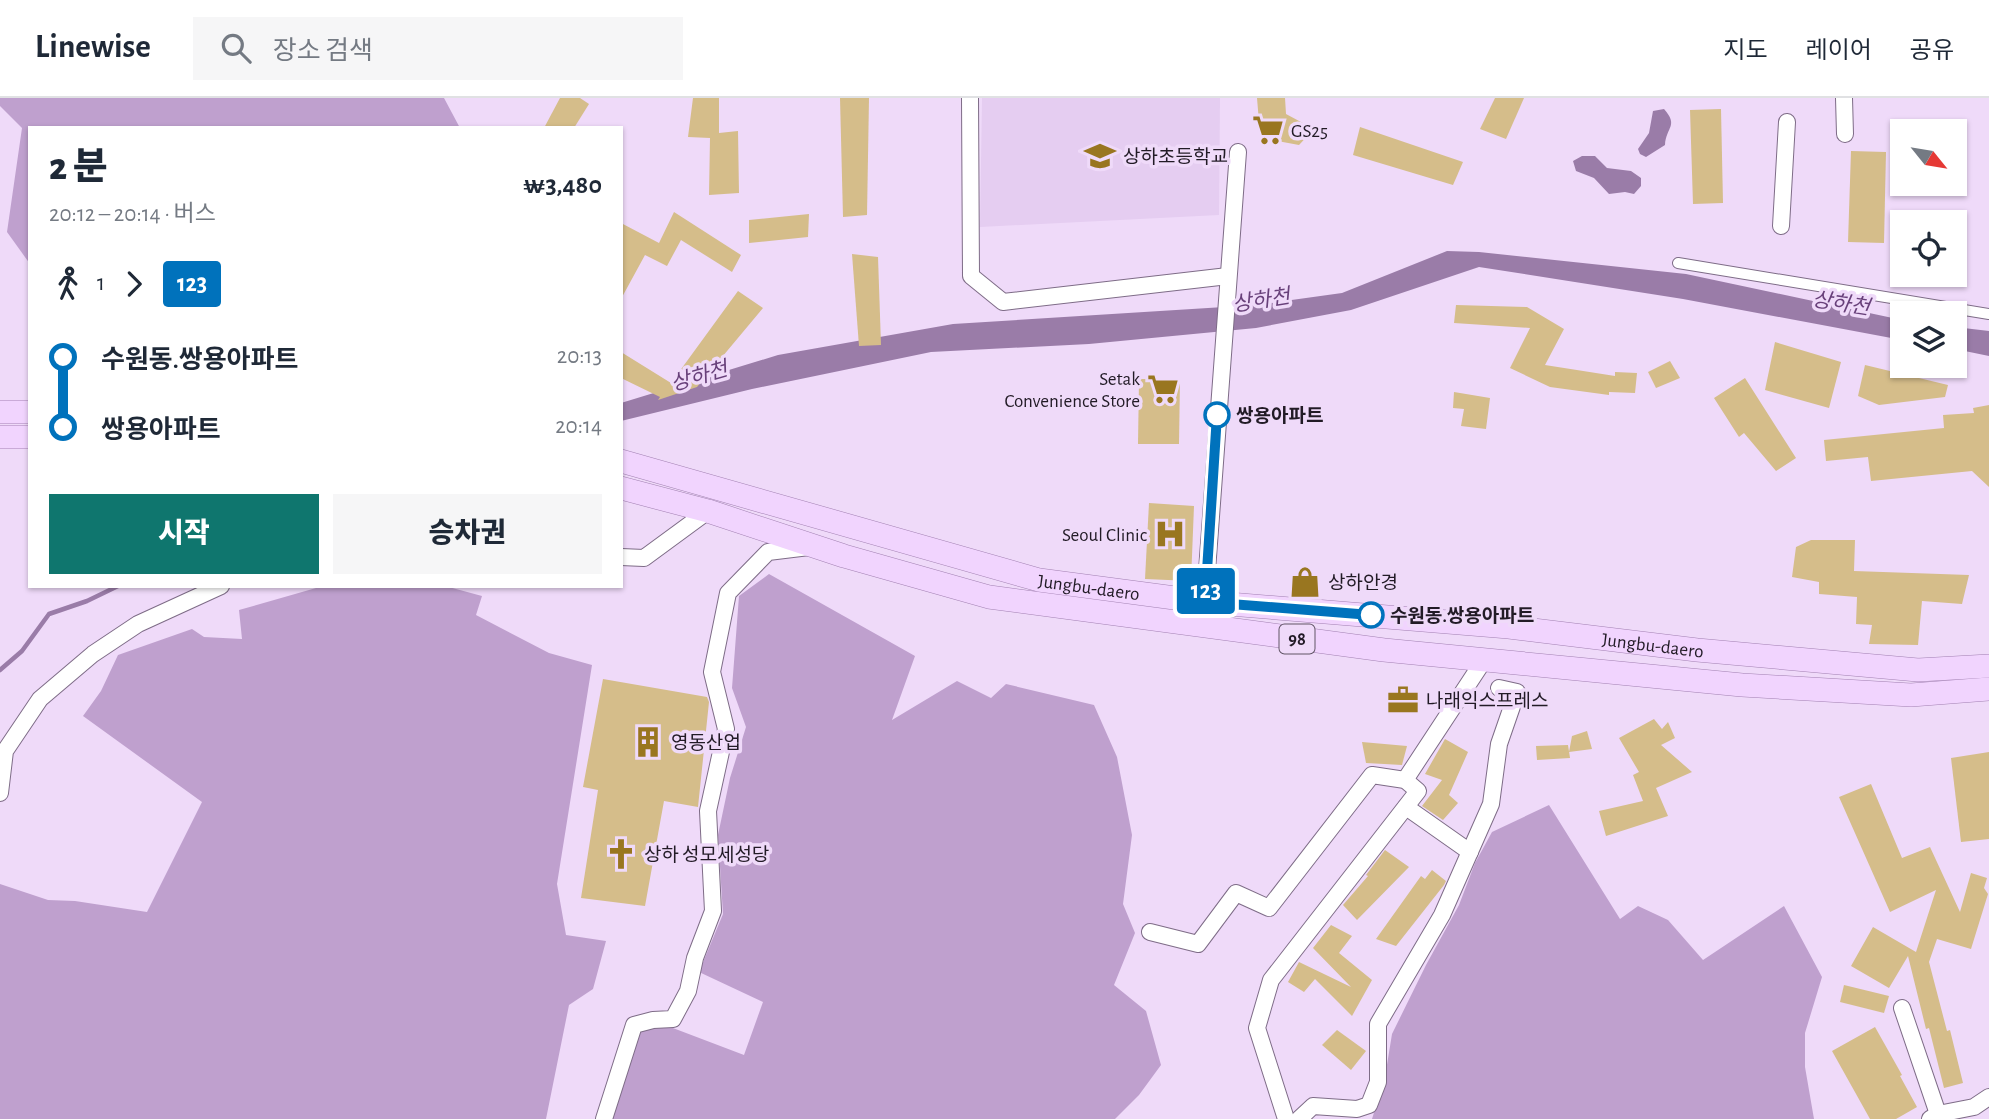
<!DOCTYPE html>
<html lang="ko">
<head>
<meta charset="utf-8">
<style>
	body { margin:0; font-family:"Alegreya Sans","Noto Sans KR",sans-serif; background:#f6f6f7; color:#1f2937; height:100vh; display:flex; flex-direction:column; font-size:26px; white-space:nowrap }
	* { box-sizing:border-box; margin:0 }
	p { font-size:23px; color:#747a83 }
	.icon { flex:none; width:38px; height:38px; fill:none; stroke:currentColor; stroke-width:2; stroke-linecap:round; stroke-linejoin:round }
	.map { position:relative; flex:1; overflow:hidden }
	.side { position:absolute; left:28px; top:28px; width:595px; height:462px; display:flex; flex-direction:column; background:#fff; border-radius:0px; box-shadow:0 2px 5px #0004 }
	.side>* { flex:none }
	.badge { padding:0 14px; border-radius:5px; font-size:24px; line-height:46px }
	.needle { width:46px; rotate:120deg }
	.buttons { position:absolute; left:1890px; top:21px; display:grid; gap:14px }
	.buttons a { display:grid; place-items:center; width:77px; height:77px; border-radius:0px; background:#fff; box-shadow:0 2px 5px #0004; font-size:35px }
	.map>.badge { position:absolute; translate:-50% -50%; box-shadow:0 0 0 4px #fff }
	.legs { display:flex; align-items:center; gap:10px; height:77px; padding:0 21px; font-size:23px }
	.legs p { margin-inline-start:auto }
	.head { display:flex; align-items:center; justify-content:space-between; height:119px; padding:0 21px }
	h1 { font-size:38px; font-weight:800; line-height:52px }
	.cta { display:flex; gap:14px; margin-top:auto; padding:14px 21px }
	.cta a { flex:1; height:80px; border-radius:0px; background:#0f766e; color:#fff; font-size:28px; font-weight:800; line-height:80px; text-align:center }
	.cta a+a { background:#f6f6f7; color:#1f2937 }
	ul { padding:0 21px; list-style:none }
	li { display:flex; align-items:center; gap:24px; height:70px; font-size:26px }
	li i { display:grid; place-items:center; width:10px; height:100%; margin:0 9px; background:currentColor }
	li i::after { content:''; width:18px; height:18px; margin:-9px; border:5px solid; border-radius:50%; background:#fff }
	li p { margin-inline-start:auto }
	li:first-child i { background:linear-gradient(#0000 50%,currentColor 0) }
	li:last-child i { background:linear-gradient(currentColor 50%,#0000 0) }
	header { display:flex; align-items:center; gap:42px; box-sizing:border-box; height:98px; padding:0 35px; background:#fff; border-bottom:2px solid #e0e1e3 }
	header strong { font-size:33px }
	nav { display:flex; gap:38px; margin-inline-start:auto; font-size:24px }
	.search { width:490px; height:63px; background:#f6f6f7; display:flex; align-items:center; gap:18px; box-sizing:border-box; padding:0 24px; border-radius:0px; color:#747a83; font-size:26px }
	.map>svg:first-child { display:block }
</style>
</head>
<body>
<header>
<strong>Linewise</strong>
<div class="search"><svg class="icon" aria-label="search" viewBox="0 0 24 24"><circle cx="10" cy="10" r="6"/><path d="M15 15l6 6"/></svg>장소 검색</div>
<nav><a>지도</a><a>레이어</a><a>공유</a></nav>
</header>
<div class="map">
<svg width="1989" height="1021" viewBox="0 0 1989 1021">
	<rect width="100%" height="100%" fill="#efdaf9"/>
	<polygon fill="#e5cdf1" points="982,0 1220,0 1219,117 980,129"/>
	<g fill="#bfa0ce">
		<polygon points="0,0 444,0 460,30 30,30 30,166 7,134 22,30 0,8"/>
		<polygon points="769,476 915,558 892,622 957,583 991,600 1006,586 1094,607 1117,659 1132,737 1123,806 1135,835 1114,887 1146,913 1161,967 1139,997 1115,1021 605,1021 638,925 665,927 744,957 763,904 699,874 723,816 718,737 730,680 746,629 732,590 739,498"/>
		<polygon points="323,488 445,488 482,498 476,517 549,555 592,567 557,786 566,837 606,843 593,891 569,907 546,1021 0,1021 0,786 48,802 75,803 147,814 202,704 83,618 101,593 118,557 192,531 204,539 242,541 239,512"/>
		<polygon points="1549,707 1620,821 1638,808 1668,822 1703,862 1784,808 1822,879 1805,935 1805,969 1814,1021 1372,1021 1385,979 1392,936 1426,867 1459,807 1475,765 1492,734"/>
	</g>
	<g fill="#9a7ca8">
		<path d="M1664 11C1679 28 1666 29 1665 47L1646 59 1640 56 1638 51 1649 35 1653 13Z"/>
		<polygon points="1582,58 1595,58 1607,70 1631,73 1641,80 1641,88 1634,96 1625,94 1609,96 1594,80 1576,73 1573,63"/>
		<polygon points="1447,153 1479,154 1686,176 1902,222 1902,242 1683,201 1479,169 1351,212 1256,230 1089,246 931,254 752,291 621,323 621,305 778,257 953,226 1256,207 1342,195"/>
		<polygon points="1955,229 1989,233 1989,258 1955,251"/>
	</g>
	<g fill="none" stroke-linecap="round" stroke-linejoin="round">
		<polyline stroke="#9a7ca8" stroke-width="4.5" points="0,572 22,553 49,516 87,503 118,488"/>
	</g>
	<g fill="#d5bd8a">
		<polygon points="560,0 580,0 589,6 574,30 544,30"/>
		<polygon points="693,0 719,0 719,35 738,33 739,95 709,97 710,40 688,39"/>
		<polygon points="840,0 869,0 867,117 843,119"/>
		<polygon points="1257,0 1285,0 1286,16 1314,31 1299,47 1272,42 1259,24"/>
		<polygon points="1495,0 1524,0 1506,41 1480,31"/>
		<polygon points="1721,11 1723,105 1693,106 1690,12"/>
		<polygon points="1360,29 1463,64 1453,87 1353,57"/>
		<polygon points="1851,53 1886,54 1884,145 1848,144"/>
		<polygon points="674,114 741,157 732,174 681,142 667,168 645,157 621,201 621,125 659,145"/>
		<polygon points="809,116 808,139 749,145 749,122"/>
		<polygon points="852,156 878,159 881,247 859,248"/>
		<polygon points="738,193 763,210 697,289 658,302 660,299 621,280 621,254 671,285"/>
		<polygon points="1456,207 1527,209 1564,231 1545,267 1615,278 1615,274 1637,275 1635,295 1609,294 1609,297 1550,289 1510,270 1530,230 1454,225"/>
		<polygon points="1775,244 1841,264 1829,310 1765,292"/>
		<polygon points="1670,263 1680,280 1656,290 1648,274"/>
		<polygon points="1865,267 1948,287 1945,299 1879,307 1858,298"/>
		<polygon points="1745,280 1796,360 1776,373 1744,335 1739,339 1714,300"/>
		<polygon points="1139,281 1180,281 1179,346 1138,346"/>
		<polygon points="1454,294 1490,300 1486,331 1461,328 1464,311 1453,310"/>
		<polygon points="1989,307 1989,389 1972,373 1871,383 1868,359 1826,363 1824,342 1944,330 1943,317 1974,315 1973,310"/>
		<polygon points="1149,405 1194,408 1191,483 1145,481"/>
		<polygon points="1811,442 1855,442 1854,473 1969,477 1962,506 1922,503 1918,547 1869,546 1872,527 1856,526 1857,499 1819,496 1819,484 1792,479 1796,449"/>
		<polygon points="603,581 707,599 709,604 698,709 664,703 645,808 581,800 598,692 583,689"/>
		<polygon points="1654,621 1662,631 1668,624 1675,640 1661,647 1692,674 1656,690 1668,718 1606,738 1599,713 1643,703 1633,677 1639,674 1619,640"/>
		<polygon points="1587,633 1592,651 1569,654 1572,638"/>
		<polygon points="1445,641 1468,654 1449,697 1458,705 1443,722 1422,708 1442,682 1425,676"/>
		<polygon points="1362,644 1407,648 1402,667 1366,665"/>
		<polygon points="1568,647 1570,660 1537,662 1536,648"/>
		<polygon points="1989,654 1989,741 1961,744 1951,660"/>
		<polygon points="1871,686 1902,760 1930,749 1960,814 1971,775 1987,780 1984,790 1988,796 1971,851 1937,841 1929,864 1947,933 1950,932 1963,985 1944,990 1929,930 1926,931 1908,858 1889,890 1851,868 1873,829 1916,854 1936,792 1890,814 1839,699"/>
		<polygon points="1385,752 1409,769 1357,822 1343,807 1368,778 1366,777"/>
		<polygon points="1432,772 1446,783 1444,787 1396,848 1376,841 1421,778 1425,781"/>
		<polygon points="1331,827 1352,838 1339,855 1372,882 1352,918 1315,881 1304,894 1288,884 1299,864 1351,889 1313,850"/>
		<polygon points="1844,887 1889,898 1884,915 1840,904"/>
		<polygon points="1875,929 1902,977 1900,978 1917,1009 1896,1021 1870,1021 1832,953"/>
		<polygon points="1337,932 1366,953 1351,972 1322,947"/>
	</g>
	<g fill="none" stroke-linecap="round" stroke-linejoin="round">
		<defs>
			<polyline id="pedestrian" points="1678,165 1989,216"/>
			<g id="minor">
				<polyline points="970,0 971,178 1003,204 1228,178"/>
				<polyline points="1844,0 1845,36"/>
				<polyline points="1781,128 1787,24"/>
				<polyline points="621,459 644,460 708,413"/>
				<polyline points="1204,513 1238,54"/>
				<polyline points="1405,682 1484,562"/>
				<polyline points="0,695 5,653 40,601 93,556 138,526 221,488"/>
				<polyline points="1406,709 1470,754"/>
				<polyline points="1150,834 1198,846 1236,795 1269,810 1372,677 1405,682 1418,693 1271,882 1257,930 1286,1021"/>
				<polyline points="1902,910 1938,1016"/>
				<polyline points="604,1021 634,927 653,922 673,921 688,893 695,860 713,813 708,713 726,631 712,574 728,495 768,454 809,449"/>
				<polyline points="1299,1021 1313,1008 1357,1011 1369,1007 1378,984 1378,926 1442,817 1491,706 1499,646 1517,594 1499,590"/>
				<polyline points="1930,1021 1938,1016 1974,1009 1989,999"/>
			</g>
			<g id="primary">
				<polyline points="0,314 30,314"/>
				<polyline points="0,339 30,339"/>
				<path id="s1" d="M621 363 1039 482 1205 504 1509 529 1697 552 1918 572 1989 568"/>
				<polyline points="621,390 708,413 844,458 989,499 1384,552 1742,587 1911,597 1989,591"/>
			</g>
		</defs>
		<use href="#pedestrian" stroke="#7e6c87" stroke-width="12"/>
		<use href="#minor" stroke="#7e6c87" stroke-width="18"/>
		<use href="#primary" stroke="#a281b2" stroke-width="24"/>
		<use href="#pedestrian" stroke="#fff" stroke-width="10"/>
		<use href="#minor" stroke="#fff" stroke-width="16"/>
		<use href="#primary" stroke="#f1d4fe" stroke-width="23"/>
	</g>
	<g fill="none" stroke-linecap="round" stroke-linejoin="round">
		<defs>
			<polyline id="line-1" points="1217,317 1205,504 1371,517"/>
		</defs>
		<use href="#line-1" stroke="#fff" stroke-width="16"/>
		<use href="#line-1" stroke="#0072bc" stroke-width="10"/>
	</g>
	<defs>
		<symbol id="supermarket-bare" viewBox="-9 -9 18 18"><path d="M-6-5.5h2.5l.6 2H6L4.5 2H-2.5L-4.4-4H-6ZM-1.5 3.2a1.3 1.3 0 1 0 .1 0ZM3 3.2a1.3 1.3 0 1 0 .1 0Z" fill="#997620" stroke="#efdaf9" stroke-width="2.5" paint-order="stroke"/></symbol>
		<symbol id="school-bare" viewBox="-9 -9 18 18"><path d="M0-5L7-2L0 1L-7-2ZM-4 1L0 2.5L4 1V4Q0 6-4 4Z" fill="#997620" stroke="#efdaf9" stroke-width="2.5" paint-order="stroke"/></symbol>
		<symbol id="hospital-bare" viewBox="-9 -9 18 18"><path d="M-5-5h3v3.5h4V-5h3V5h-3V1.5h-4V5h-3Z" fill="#997620" stroke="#efdaf9" stroke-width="2.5" paint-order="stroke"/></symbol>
		<symbol id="shop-bare" viewBox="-9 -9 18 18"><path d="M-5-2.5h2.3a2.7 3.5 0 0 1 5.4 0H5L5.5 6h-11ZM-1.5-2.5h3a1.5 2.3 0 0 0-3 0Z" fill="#997620" stroke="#efdaf9" stroke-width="2.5" paint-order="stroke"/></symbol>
		<symbol id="office-bare" viewBox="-9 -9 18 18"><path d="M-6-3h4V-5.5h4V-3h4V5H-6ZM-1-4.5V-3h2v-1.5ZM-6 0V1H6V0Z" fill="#997620" stroke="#efdaf9" stroke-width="2.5" paint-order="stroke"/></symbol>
		<symbol id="building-bare" viewBox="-9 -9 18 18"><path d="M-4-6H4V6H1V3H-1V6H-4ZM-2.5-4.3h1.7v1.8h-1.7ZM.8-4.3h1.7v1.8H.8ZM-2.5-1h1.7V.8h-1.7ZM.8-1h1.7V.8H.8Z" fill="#997620" stroke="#efdaf9" stroke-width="2.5" paint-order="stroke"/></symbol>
		<symbol id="church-bare" viewBox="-9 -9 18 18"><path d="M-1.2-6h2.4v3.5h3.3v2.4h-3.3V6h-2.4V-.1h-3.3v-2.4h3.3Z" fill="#997620" stroke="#efdaf9" stroke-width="2.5" paint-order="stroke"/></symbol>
	</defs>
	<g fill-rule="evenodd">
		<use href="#supermarket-bare" x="1246" y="10" width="44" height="44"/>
		<use href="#school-bare" x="1078" y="36" width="44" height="44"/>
		<use href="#supermarket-bare" x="1141" y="269" width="44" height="44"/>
		<use href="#hospital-bare" x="1148" y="414" width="44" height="44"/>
		<use href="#shop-bare" x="1283" y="462" width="44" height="44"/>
		<use href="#office-bare" x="1381" y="580" width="44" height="44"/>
		<use href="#building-bare" x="626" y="622" width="44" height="44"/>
		<use href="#church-bare" x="599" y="734" width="44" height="44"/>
	</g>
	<g fill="#fff" stroke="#0072bc" stroke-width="3.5">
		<circle cx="1217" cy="317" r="12"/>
		<circle cx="1371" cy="517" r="12"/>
	</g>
	<g text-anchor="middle" stroke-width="7" stroke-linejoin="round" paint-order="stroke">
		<rect fill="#efdaf9" stroke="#605465" stroke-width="2" x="1279.5" y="526.5" width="35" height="29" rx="5"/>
		<g font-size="18" font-weight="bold" fill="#221b26">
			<text x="1297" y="547">98</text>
		</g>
		<g font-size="19" fill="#221b26" stroke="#efdaf9" text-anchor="start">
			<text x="1291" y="39">GS25</text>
			<text x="1123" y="65">상하초등학교</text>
			<text x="1140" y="287" text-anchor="end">Setak<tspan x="1140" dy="22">Convenience Store</tspan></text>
			<text x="1147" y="443" text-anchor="end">Seoul Clinic</text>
			<text x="1328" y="491">상하안경</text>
			<text x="1426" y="609">나래익스프레스</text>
			<text x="671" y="651">영동산업</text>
			<text x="644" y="763">상하 성모세성당</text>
		</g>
		<g font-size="19" font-weight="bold" fill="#221b26" stroke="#efdaf9" text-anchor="start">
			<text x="1236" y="324">쌍용아파트</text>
			<text x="1390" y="524">수원동.쌍용아파트</text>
		</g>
		<g font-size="19" fill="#221b26" stroke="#efdaf9">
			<text dy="7" stroke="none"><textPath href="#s1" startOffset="485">Jungbu-daero</textPath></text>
			<text dy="7" stroke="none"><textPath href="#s1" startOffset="1052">Jungbu-daero</textPath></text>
		</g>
		<g font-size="21" font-style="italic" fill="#68407a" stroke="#efdaf9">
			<text transform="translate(1261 202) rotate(-9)" y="7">상하천</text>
			<text transform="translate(1841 205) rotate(9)" y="7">상하천</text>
			<text transform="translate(699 278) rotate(-16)" y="7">상하천</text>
		</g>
	</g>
</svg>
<div class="buttons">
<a><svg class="needle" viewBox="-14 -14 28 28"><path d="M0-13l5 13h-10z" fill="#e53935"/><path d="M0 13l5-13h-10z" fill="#747a83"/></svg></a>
<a><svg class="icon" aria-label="locate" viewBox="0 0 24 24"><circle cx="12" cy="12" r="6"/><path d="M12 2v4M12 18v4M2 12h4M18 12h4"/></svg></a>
<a><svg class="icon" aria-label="layers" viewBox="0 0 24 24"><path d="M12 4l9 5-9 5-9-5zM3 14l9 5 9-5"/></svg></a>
</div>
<b class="badge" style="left:1206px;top:493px;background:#0072bc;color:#fff">123</b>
<section class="side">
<div class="head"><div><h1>2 분</h1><p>20:12 – 20:14 · 버스</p></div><b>₩3,480</b></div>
<div class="legs"><svg class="icon" aria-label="walk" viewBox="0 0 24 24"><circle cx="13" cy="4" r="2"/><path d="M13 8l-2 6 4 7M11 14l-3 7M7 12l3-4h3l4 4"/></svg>1<svg class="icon" aria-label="forward" viewBox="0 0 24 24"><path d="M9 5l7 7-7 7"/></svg><b class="badge" style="background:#0072bc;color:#fff">123</b></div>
<ul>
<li><i style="color:#0072bc"></i><b>수원동.쌍용아파트</b><p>20:13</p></li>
<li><i style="color:#0072bc"></i><b>쌍용아파트</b><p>20:14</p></li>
</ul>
<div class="cta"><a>시작</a><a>승차권</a></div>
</section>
</div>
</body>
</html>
